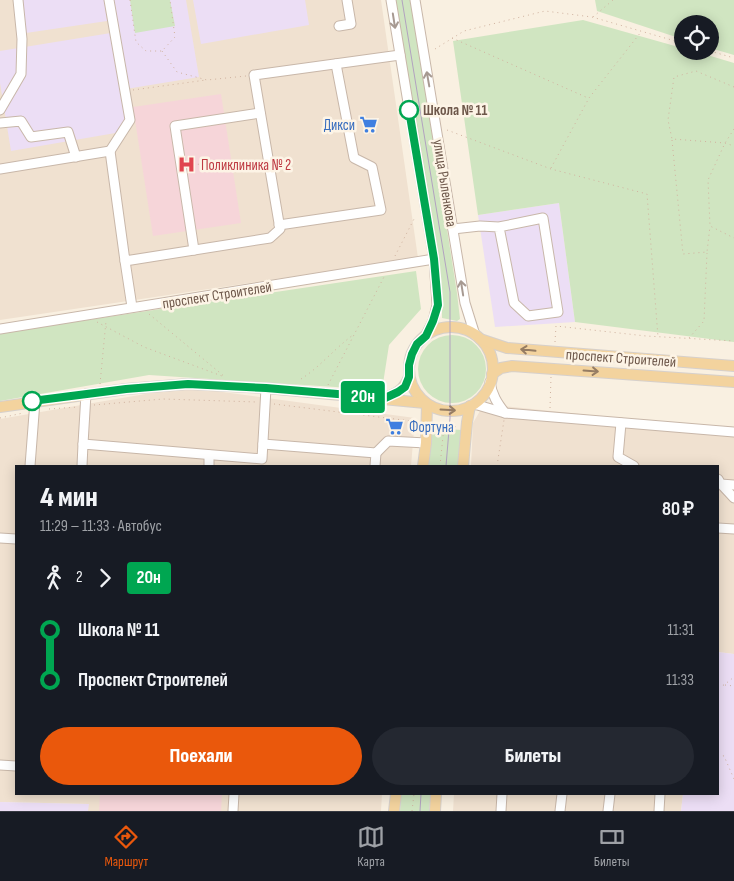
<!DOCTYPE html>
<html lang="ru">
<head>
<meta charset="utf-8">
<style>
	body { margin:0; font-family:"Sofia Sans Condensed",sans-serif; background:#242831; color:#f1f3f6; height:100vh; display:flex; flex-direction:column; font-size:19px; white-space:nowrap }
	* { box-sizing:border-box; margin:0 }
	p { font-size:16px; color:#9ea1a6 }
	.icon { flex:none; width:28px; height:28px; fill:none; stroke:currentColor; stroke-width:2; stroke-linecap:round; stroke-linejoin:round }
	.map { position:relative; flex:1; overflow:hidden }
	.drawer { position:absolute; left:15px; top:465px; width:704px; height:330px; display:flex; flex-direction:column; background:#171b24; border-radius:0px; box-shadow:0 2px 12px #0003 }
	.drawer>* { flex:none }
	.badge { padding:0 10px; border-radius:4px; font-size:18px; line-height:32px }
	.controls { position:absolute; left:674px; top:15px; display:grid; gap:10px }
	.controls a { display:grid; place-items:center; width:45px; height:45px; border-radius:50%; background:#171b24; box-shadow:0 2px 12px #0003; font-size:25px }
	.map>.badge { position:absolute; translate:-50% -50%; box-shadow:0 0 0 2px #fff }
	.legs { display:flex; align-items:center; gap:8px; height:55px; padding:0 25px; font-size:16px }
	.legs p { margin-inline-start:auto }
	.headline { display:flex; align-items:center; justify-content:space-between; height:85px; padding:0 25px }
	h1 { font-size:28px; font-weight:800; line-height:38px }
	.primary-button { display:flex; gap:10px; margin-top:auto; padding:10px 25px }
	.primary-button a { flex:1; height:58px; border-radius:30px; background:#ea580c; color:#fff; font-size:20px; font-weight:800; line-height:58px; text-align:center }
	.primary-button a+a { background:#242831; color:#f1f3f6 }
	ul { padding:0 25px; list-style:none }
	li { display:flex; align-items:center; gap:18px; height:50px; font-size:19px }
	li i { display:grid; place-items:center; width:8px; height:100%; margin:0 6px; background:currentColor }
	li i::after { content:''; width:12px; height:12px; margin:-6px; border:4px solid; border-radius:50%; background:#171b24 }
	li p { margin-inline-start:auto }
	li:first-child i { background:linear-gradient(#0000 50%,currentColor 0) }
	li:last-child i { background:linear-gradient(currentColor 50%,#0000 0) }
	.dock { display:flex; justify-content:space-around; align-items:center; height:70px; border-top:1px solid #363941; background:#171b24; font-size:14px; color:#9ea1a6 }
	.dock a { display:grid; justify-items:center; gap:2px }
	.dock .selected { color:#ea580c }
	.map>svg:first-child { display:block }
</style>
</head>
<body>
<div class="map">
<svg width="734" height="811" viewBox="0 0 734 811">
	<rect width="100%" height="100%" fill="#f9f0e1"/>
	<g fill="#f0e1d0">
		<polygon points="0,0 381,0 418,258 0,320"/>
		<polygon points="186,387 415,418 411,466 16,466 16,794 382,794 381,811 88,811 88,804 0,802 0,419"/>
		<polygon points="484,404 734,430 734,654 718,652 718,466 471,466 473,423"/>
		<polygon points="454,794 683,794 681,811 453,811"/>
	</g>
	<g fill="#ecdef5">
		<polygon points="18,0 104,0 107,21 26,33"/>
		<polygon points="112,0 186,0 199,77 120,90 127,131 11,151 0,83 0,51 117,32"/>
		<polygon points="193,0 305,0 309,25 201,44"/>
		<polygon points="559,203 575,322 495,327 478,215"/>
		<polygon points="718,652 734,654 734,811 681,811 683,794 718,794"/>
		<polygon points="0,802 89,804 88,811 0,811"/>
	</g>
	<g fill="#f6d5d9">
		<polygon points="221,94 241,223 153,236 133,107"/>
		<polygon points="100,794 222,794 221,811 99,811"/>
	</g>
	<g fill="#d0e5c1">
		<polygon points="130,0 170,0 175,26 135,33"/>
		<polygon points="392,0 411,0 457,293 460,319 457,321 442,318 442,306"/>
		<polygon points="595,0 734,0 734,55 710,48 710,24 682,24 682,39 597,11"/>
		<polygon points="583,20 682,48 682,51 694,51 734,63 734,342 575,322 559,203 478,215 453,41"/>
		<polygon points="416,271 421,309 389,345 382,390 149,375 0,401 0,333"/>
		<circle cx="452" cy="369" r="34"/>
		<polygon points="431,428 462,430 459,466 428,466"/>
		<polygon points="401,794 431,794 429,811 400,811"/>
	</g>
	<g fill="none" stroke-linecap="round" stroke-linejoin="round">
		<defs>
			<g id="minor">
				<polyline points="109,0 130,120 110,151"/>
				<polyline points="391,0 434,259 437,305 433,321 426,335"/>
				<polyline points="415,0 465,303 475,335"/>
				<polyline points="339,26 351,24 347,0"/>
				<polyline points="0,110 21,74 22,39 18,0"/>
				<polyline points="0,123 21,121 31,137 68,132 76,157"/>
				<polyline points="0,169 110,151 125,261 270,238 280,229 254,75 400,55"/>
				<polyline points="279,225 381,210 372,167 354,158 336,64"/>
				<polyline points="453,229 480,226 499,227 543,218 558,312 528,316 514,303 499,227"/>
				<polyline points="194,250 175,126 260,113"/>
				<polyline points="125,261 132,307"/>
				<polyline points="0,329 434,259"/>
				<path d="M490 382C492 395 497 403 505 413"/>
				<polyline points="474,404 505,413 734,432"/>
				<polyline points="621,423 618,457 634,466"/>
				<polyline points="83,444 86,394"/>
				<polyline points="263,444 376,453 388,441 426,443"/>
				<polyline points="30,466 35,401"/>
				<polyline points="82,466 83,444 262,459 266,388"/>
				<polyline points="209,466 209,455"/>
				<polyline points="375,466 376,453"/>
				<polyline points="718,479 721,484 734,485"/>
				<polyline points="721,484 734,498"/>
				<polyline points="718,528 734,529"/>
				<polyline points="0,538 16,539"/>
				<polyline points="0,765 16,766"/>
				<polyline points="233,811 234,794"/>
				<polyline points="501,811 502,794"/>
				<polyline points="560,811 562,794"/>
				<polyline points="608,811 610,794"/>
				<polyline points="659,811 660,794"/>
			</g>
			<g id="major">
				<circle cx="451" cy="369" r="42"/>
				<polyline points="480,339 507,348 734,366"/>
				<polyline points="492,374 501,368 512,366 734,382"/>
				<path d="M386 398C398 393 404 389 409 377"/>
				<polyline points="0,407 126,389 188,384 266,388 425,403"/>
				<polyline points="423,466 426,443 427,404"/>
				<polyline points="463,466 467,422 470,406"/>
				<polyline points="394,811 396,794"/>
				<polyline points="435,811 436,794"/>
			</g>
		</defs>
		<use href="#minor" stroke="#c8b7a9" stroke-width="11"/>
		<use href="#major" stroke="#d6d0cc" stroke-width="12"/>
		<g stroke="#d0b29f" stroke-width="1" stroke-dasharray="1 4" stroke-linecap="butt">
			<polyline points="130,0 136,42 146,51 162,51 175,37 170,0"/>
			<polyline points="593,17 613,0"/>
			<polyline points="452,38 588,98"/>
			<polyline points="435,49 464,31 545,11 592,17 682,43"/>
			<polyline points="162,51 177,72 207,80 246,76"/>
			<polyline points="710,51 734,58"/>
			<polyline points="734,87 696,71 674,77 668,120 672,139 725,143 734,146"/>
			<polyline points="133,90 206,80"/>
			<polyline points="734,129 725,143 708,180 710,226 734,238"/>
			<polyline points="447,130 551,169 647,194 658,337"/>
			<polyline points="672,140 683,254 707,252 710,226"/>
			<polyline points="188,166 200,164"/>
			<polyline points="551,168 589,98 641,32"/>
			<polyline points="395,256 414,219"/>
			<polyline points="149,314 225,377"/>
			<polyline points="97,322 144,347 222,376"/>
			<polyline points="689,338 704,321 707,253"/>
			<polyline points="555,342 556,326 646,336 734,341"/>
			<path d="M301 379C320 367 334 349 353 335"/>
			<polyline points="100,384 106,321"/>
			<polyline points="328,385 385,275"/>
			<polyline points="274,404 419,422"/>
			<polyline points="94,405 163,399 257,402"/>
			<polyline points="550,408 551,377"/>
			<polyline points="49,409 78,407"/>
			<polyline points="0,418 23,413"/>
			<polyline points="435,424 458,427"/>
			<polyline points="440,466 444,426"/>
			<polyline points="497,466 504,420"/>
			<polyline points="725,685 734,686"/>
			<polyline points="718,686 724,685 734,677"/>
			<polyline points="718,755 724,756 734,779"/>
			<polyline points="412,811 414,794"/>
		</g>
		<use href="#minor" stroke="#fff" stroke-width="9"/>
		<use href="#major" stroke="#f3d39e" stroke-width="10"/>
		<g stroke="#b2a2c0" stroke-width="1">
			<polyline points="402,0 450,292 450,418 446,466"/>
			<polyline points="420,811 421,794"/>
		</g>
	</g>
	<defs><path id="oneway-shaft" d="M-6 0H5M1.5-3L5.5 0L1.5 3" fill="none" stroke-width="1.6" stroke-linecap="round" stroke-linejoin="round" transform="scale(1.25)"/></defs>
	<g stroke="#a79a92">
		<use href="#oneway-shaft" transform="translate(394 21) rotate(81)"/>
		<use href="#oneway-shaft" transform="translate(428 79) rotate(-100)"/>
		<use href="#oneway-shaft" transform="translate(462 288) rotate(-99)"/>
	</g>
	<g stroke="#957c63">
		<use href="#oneway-shaft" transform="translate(528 350) rotate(-174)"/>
		<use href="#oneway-shaft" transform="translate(591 371) rotate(4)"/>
		<use href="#oneway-shaft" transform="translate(448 410) rotate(3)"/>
	</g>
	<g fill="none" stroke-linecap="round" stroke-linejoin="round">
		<defs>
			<polyline id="line-1" points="32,401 126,389 188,384 266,388 385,398 398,392 405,387 409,377 409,365 412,354 417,344 426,336 433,321 438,305 434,259 409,110"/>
		</defs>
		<use href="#line-1" stroke="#fff" stroke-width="11"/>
		<use href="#line-1" stroke="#00a651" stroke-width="8"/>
	</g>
	<defs>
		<symbol id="supermarket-bare" viewBox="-9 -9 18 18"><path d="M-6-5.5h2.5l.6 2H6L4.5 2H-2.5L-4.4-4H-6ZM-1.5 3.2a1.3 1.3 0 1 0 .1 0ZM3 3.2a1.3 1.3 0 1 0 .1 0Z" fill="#3f7fe0" stroke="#fdf4e6" stroke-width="2.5" paint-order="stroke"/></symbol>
		<symbol id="hospital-bare" viewBox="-9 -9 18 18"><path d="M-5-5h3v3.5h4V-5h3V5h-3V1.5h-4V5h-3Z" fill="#e0444e" stroke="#fdf4e6" stroke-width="2.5" paint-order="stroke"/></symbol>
	</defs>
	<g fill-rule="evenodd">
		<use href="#supermarket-bare" x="356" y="112" width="25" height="25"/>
		<use href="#hospital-bare" x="174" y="152" width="25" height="25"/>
		<use href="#supermarket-bare" x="382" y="414" width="25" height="25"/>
	</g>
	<g fill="#fff" stroke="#00a651" stroke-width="2.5">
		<circle cx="409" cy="110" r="9"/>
		<circle cx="32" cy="401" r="9"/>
	</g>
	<g text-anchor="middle" stroke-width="5" stroke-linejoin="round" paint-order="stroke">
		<g font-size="15" font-weight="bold" fill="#6d574a" stroke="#fdf4e6" text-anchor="start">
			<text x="423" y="115">Школа № 11</text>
		</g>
		<g font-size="15" fill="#366cbe" stroke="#fdf4e6" text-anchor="end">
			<text x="355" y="130">Дикси</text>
			<text x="409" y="432" text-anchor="start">Фортуна</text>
		</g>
		<g font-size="15" fill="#be3a42" stroke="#fdf4e6" text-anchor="start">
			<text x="201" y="170">Поликлиника № 2</text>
		</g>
		<g font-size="15" fill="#6d574a" stroke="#fdf4e6">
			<text transform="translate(445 183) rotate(81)" y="5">улица Рыленкова</text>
			<text transform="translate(217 295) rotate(-9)" y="5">проспект Строителей</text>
			<text transform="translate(621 358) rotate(4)" y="5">проспект Строителей</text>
		</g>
	</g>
</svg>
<div class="controls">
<a><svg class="icon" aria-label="locate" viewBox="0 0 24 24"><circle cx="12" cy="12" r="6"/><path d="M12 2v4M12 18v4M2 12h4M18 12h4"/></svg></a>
</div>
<b class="badge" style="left:363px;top:397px;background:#00a651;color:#fff">20н</b>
<section class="drawer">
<div class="headline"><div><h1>4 мин</h1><p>11:29 – 11:33 · Автобус</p></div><b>80 ₽</b></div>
<div class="legs"><svg class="icon" aria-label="walk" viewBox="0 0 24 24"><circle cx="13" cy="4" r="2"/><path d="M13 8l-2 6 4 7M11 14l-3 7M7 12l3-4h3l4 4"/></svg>2<svg class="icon" aria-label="forward" viewBox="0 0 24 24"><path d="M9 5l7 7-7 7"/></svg><b class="badge" style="background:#00a651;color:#fff">20н</b></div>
<ul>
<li><i style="color:#00a651"></i><b>Школа № 11</b><p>11:31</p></li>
<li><i style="color:#00a651"></i><b>Проспект Строителей</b><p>11:33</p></li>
</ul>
<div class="primary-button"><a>Поехали</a><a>Билеты</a></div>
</section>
</div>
<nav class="dock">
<a class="selected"><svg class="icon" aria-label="directions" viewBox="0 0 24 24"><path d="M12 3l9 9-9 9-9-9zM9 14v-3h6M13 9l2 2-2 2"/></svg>Маршрут</a>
<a><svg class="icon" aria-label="map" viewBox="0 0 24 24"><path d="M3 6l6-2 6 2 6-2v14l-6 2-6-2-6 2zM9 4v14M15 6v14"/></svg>Карта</a>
<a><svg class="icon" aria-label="tickets" viewBox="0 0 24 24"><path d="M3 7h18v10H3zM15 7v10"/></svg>Билеты</a>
</nav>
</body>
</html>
